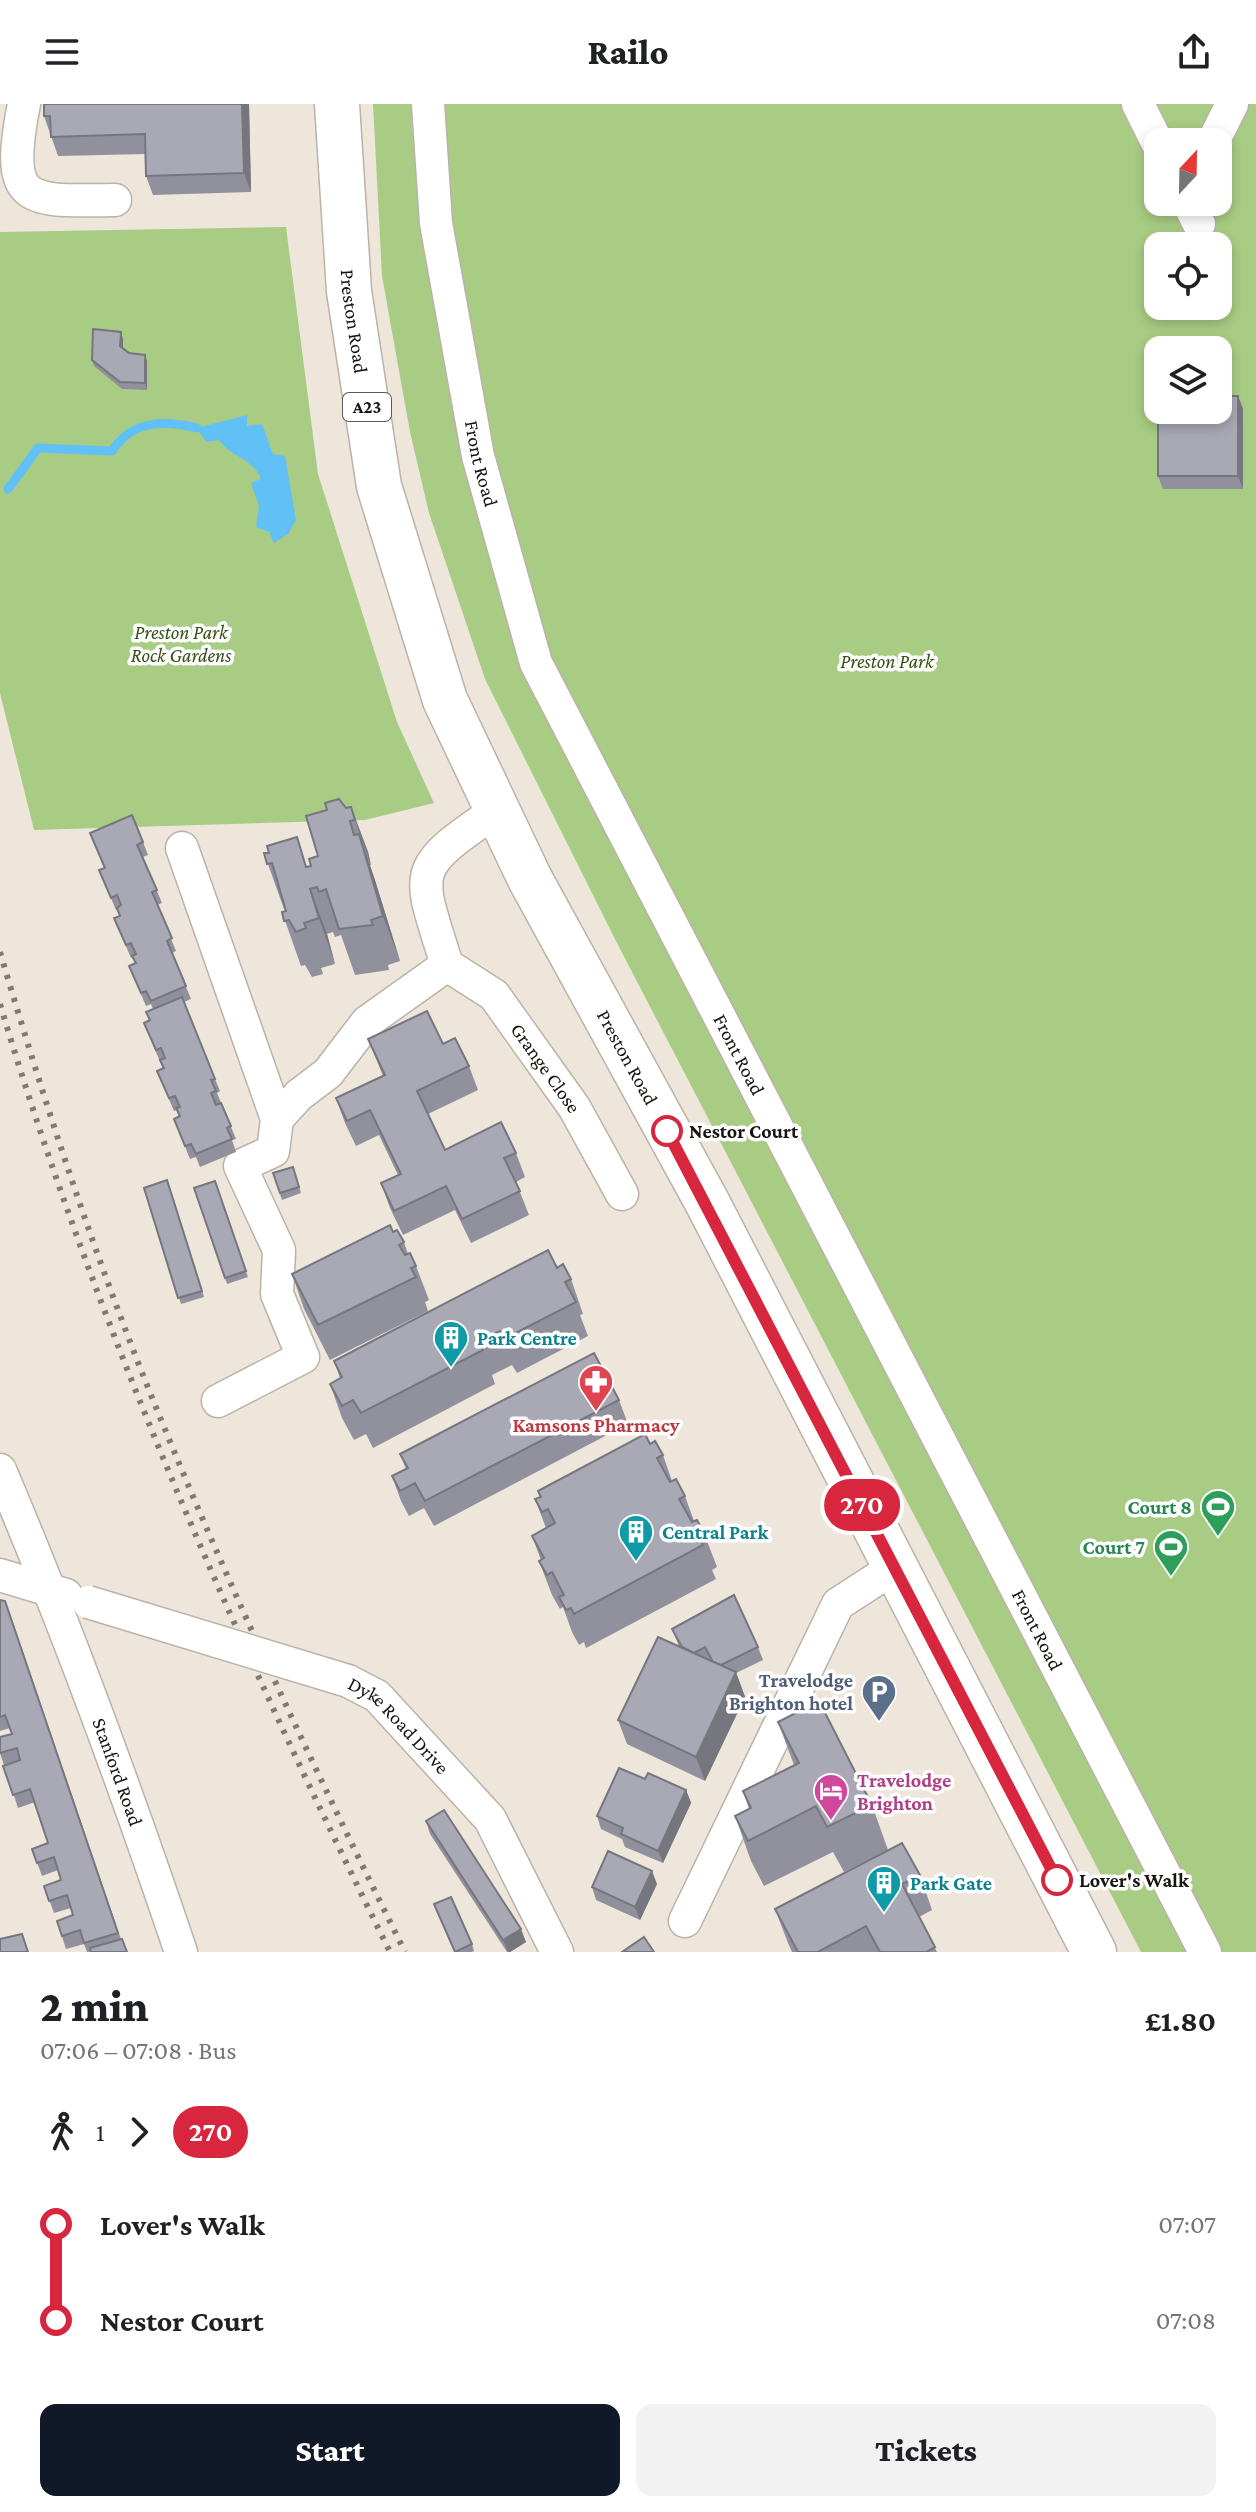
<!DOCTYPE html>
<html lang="en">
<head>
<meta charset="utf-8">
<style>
	body { margin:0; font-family:"Crimson Pro",serif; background:#f2f2f2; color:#202124; height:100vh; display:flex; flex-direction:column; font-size:30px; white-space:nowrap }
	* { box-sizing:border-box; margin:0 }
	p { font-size:26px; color:#757577 }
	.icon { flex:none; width:44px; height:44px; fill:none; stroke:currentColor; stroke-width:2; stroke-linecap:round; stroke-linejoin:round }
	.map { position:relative; height:1848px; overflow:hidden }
	.sheet { display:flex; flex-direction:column; background:#fff; flex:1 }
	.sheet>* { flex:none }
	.badge { padding:0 16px; border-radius:26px; font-size:28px; line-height:52px }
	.needle { width:52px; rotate:22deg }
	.buttons { position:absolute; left:1144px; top:24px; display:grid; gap:16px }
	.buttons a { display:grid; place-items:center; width:88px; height:88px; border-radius:16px; background:#fff; box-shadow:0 4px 12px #0003; font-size:40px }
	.map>.badge { position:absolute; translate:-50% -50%; box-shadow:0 0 0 4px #fff }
	.legs { display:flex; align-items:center; gap:12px; height:88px; padding:0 40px; font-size:26px }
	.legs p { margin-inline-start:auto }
	.summary { display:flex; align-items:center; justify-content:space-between; height:136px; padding:0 40px }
	h1 { font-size:44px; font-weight:800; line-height:60px }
	.cta { display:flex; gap:16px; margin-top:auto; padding:16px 40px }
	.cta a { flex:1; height:92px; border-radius:16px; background:#111827; color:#fff; font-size:32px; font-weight:800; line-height:92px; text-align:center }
	.cta a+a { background:#f2f2f2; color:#202124 }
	ul { padding:0 40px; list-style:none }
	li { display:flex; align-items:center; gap:28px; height:96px; font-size:30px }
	li i { display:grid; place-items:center; width:12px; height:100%; margin:0 10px; background:currentColor }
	li i::after { content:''; width:20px; height:20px; margin:-10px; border:6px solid; border-radius:50%; background:#fff }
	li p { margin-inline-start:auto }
	li:first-child i { background:linear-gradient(#0000 50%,currentColor 0) }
	li:last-child i { background:linear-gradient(currentColor 50%,#0000 0) }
	header { display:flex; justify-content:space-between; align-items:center; height:104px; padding:0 40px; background:#fff; font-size:36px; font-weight:800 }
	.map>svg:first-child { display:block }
</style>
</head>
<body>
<header><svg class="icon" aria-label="menu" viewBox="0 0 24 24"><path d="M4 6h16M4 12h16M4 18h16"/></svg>Railo<svg class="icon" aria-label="share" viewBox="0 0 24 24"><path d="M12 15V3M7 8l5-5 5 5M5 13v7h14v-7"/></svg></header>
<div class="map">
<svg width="1256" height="1848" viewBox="0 0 1256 1848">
	<rect width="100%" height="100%" fill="#efe6db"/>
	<g fill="#a8cc84" fill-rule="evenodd">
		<path d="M373 0H1256V1848H1141L617 839 485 575 429 409 410 328 382 172ZM1158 38H1218V98H1158ZM1158 142H1218V202H1158ZM1158 246H1218V306H1158Z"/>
		<polygon points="286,123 318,370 397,618 434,699 365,716 34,726 0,589 0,128"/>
	</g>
	<path fill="#61c1f7" d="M247 311V322L262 320 273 350 285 352 296 416 288 430 274 439 269 428 256 423 259 402 251 379 261 375C252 353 231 354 219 336L206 338 197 324Z"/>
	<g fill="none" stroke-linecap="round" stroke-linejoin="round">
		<path stroke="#61c1f7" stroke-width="9" d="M8 385 38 344 112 347C132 316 164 316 197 324"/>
		<defs>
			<g id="minor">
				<path d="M24 0C4 102 26 97 115 96"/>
				<path id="s1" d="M428 0 436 119 478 352 536 559 1205 1848"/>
				<polyline points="1138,0 1158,40"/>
				<polyline points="1213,38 1232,0"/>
				<polyline points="1188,98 1199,120"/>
				<path id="s2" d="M496 707C409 766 417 765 447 861L494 891 574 1003 622 1090"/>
				<polyline points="182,744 277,1015 273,1047 240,1062 279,1146 277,1190 303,1253 218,1297"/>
				<polyline points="277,1015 299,991 328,969 367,918 447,861"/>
				<path id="s3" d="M0 1366C67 1524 126 1685 181 1848"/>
				<polyline points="0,1471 66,1491"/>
				<path id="s4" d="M348 1577 377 1592 490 1715 557 1848"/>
				<polyline points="685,1817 838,1500 895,1463"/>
			</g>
			<g id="highway">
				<path id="s5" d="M337 0 349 187 379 382 445 596 530 775 707 1098 1094 1848"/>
			</g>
		</defs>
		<use href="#minor" stroke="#bbb2a8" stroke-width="35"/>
		<use href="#highway" stroke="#bbb2a8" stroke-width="47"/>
		<use href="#minor" stroke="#fff" stroke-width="32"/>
		<use href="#highway" stroke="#fff" stroke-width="44"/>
		<g stroke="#807a73" stroke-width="6" stroke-dasharray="4 8" stroke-linecap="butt">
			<path d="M0 848C42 990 88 1132 143 1271 221 1467 311 1659 405 1848"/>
			<path d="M0 900C98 1228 238 1541 390 1848"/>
		</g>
		<defs>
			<polyline id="minor-bridge" points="88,1498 348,1577"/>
		</defs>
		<use href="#minor-bridge" stroke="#bbb2a8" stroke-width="35" stroke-linecap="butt"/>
		<use href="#minor-bridge" stroke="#fff" stroke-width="32"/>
	</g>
	<g fill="#90919c">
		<polygon points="44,0 249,0 251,88 153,91 146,72 145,50 58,52 44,12"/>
		<polygon points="123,235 123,244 129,249 145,251 147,257 147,286 122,285 94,262 92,256"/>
		<polygon points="1238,292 1243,305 1243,385 1163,385 1158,372"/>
		<polygon points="351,703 368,748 371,761 370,761 400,857 388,861 389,866 355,871 341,831 335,833 333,828 327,830 335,860 321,864 323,870 312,873 305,861 301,862 282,808 286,807 285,805 284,805 264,749 308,763 311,762 318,752 346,704"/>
		<polygon points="90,729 143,738 148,751 143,753 162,799 157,801 176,847 172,849 191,895 184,898 215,975 220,987 217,989 236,1035 232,1036 236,1048 200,1063 196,1053 190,1055 174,1015 179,1013 177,1006 174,1007 157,967 163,965 144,919 149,916 153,905 151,900 146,902 129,862 135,859 133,853 131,854 114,814 120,812 118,806 116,806 99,766 104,764"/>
		<polygon points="368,935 443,940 469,962 478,986 428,1010 445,1046 516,1049 525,1073 516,1078 529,1111 471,1139 455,1106 403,1131 390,1104 381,1079 398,1071 379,1031 356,1042 345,1019 336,994 383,972"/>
		<polygon points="293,1063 301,1089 282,1096 273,1069"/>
		<polygon points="167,1076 204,1193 181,1200 144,1084"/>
		<polygon points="215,1077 248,1173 227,1180 194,1084"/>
		<polygon points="393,1128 404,1138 408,1150 416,1162 429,1196 425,1198 428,1207 330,1256 304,1205 292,1170"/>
		<polygon points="557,1164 571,1175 583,1210 580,1211 588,1232 517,1269 512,1261 492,1271 495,1280 373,1344 366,1330 354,1336 342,1314 330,1280 340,1274 334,1257"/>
		<polygon points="619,1296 628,1320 434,1422 424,1404 409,1412 401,1397 392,1372 406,1365 400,1350"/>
		<polygon points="650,1340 663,1351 672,1377 685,1392 694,1417 704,1429 717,1463 712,1466 716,1475 586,1544 584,1538 579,1541 572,1528 563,1503 560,1505 552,1491 539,1457 541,1456 532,1432 546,1424 535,1395 540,1393 538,1387"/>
		<polygon points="0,1496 10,1510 121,1835 127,1848 87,1848 84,1840 66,1845 57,1817 73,1811 71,1804 54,1809 44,1782 61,1776 58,1766 42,1772 32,1745 48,1739 35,1698 18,1704 0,1649 12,1630 10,1624 0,1627"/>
		<polygon points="672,1525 758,1543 763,1556 736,1569 745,1593 705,1677 627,1640 618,1616 679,1542"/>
		<polygon points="778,1618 872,1701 888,1746 844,1768 833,1748 764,1782 751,1757 735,1712 749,1705 743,1687 794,1661"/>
		<polygon points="645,1675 686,1686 691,1699 663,1759 625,1743 622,1735 601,1725 597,1712"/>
		<polygon points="426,1717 526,1838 510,1848 507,1848 430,1730"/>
		<polygon points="920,1771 932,1806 919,1813 937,1848 792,1848 788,1839 775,1805"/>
		<polygon points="657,1780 640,1816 596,1796 592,1783"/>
		<polygon points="472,1840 474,1847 472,1848 455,1848"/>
	</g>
	<g fill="#76767f">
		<polygon points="242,0 249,0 251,88 244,69"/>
		<polygon points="121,228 123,235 123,248 120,242"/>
		<polygon points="145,251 147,257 147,286 145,279"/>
		<polygon points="1238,292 1243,305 1243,385 1238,372"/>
		<polygon points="351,703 368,748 371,761 355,716"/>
		<polygon points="359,730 375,776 400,857 383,812"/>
		<polygon points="310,785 327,830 335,860 319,814"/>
		<polygon points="736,1568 745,1593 705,1677 696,1653"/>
		<polygon points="686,1686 691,1699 663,1759 658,1747"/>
		<polygon points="652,1767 657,1780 640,1816 635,1803"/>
		<polygon points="521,1825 526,1838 510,1848 508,1848 503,1836"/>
	</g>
	<g fill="#a8a9b5" stroke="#76767f" stroke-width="2">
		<polygon points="44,0 242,0 244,69 146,72 145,30 51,33 50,12 44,12"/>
		<polygon points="93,225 121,228 120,242 129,249 145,251 145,279 120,278 92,256"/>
		<polygon points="1218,292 1238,292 1238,372 1158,372 1158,306 1218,306"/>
		<polygon points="339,695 346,704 351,703 355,716 350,717 354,731 359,730 383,812 371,816 373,821 339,825 326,785 319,788 317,783 310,785 319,814 304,819 306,824 296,828 289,816 284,817 282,808 286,807 272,759 267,760 264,749 269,749 267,742 297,733 306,763 311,762 309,755 318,752 306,712 327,706 325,699"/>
		<polygon points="132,711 143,738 137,741 157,786 152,788 172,834 167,837 186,882 151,897 146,887 141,889 129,862 136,859 132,852 136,850 131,839 126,841 114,814 120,812 117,804 121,801 117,791 111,794 99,766 105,764 90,729"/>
		<polygon points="182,893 215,975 211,976 216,987 211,989 216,1001 221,999 231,1022 227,1024 232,1035 196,1050 191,1040 185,1042 174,1015 180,1012 176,1004 180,1003 175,992 169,994 157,967 164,964 160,956 165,954 161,944 156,946 144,919 150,916 146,908"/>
		<polygon points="427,907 443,940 455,934 469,962 417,987 445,1046 501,1018 516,1049 504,1054 520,1087 462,1115 446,1082 394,1107 381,1079 401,1070 370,1006 347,1017 336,994 385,971 368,935"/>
		<polygon points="293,1063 299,1083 280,1089 273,1069"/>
		<polygon points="167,1076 202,1187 178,1194 144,1084"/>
		<polygon points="215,1077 246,1167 225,1174 194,1084"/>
		<polygon points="390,1121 393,1128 397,1126 404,1138 399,1141 405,1151 410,1149 416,1162 411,1164 416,1173 318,1221 292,1170"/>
		<polygon points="548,1146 557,1164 563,1160 571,1175 565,1178 576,1198 504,1235 500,1227 479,1237 483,1246 361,1309 353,1296 342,1302 330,1280 342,1273 334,1257"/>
		<polygon points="594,1249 619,1296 425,1397 415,1379 400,1387 392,1372 408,1364 400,1350"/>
		<polygon points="645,1330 650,1340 655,1337 663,1351 657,1354 670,1378 676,1375 685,1392 679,1395 692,1418 697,1416 704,1429 699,1432 703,1441 574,1510 571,1504 566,1506 559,1493 564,1491 552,1468 547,1471 539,1457 544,1454 532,1432 555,1419 548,1405 542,1408 535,1395 541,1393 538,1387"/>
		<polygon points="734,1491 758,1543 721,1561 713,1558 705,1543 694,1549 682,1543 672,1525"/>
		<polygon points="0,1496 5,1497 118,1829 84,1839 80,1826 62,1832 57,1817 73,1811 67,1791 49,1797 44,1782 61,1776 54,1753 37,1759 32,1745 48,1739 30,1685 13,1691 3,1662 20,1656 17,1644 0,1649 0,1633 12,1630 5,1611 0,1613"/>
		<polygon points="658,1533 736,1568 696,1653 618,1616"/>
		<polygon points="819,1597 872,1701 827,1723 816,1702 748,1737 735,1712 751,1704 743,1687 799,1659 778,1618"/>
		<polygon points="619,1664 645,1675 648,1669 686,1686 658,1747 621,1730 623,1724 597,1712"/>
		<polygon points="444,1706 521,1825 503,1836 426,1717"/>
		<polygon points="902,1739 920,1771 902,1780 935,1843 926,1848 880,1848 866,1822 818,1848 798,1848 775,1805"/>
		<polygon points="608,1747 652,1767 635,1803 592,1783"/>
		<polygon points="451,1793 472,1840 455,1848 434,1800"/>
		<polygon points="22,1830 28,1848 0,1848 0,1835"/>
		<polygon points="644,1833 654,1848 622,1848"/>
		<polygon points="122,1835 127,1848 91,1848 90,1844"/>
	</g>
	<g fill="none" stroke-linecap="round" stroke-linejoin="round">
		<defs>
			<polyline id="line-1" points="667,1027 1057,1776"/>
		</defs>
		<use href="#line-1" stroke="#fff" stroke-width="18"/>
		<use href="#line-1" stroke="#d7263d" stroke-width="12"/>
	</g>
	<defs>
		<symbol id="building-pin" viewBox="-11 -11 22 30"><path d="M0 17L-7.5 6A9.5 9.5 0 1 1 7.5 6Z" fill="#0f9aa8" stroke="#fff"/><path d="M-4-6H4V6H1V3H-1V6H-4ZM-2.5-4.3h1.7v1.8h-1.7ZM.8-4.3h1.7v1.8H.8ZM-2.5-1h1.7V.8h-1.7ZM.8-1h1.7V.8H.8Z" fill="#fff"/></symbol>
		<symbol id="pharmacy-pin" viewBox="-11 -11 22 30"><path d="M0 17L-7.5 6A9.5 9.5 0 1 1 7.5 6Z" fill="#e0444e" stroke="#fff"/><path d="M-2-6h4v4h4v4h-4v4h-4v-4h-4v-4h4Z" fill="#fff"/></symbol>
		<symbol id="stadium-pin" viewBox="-11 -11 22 30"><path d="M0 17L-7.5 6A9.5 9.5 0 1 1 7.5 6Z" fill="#2e9e5b" stroke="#fff"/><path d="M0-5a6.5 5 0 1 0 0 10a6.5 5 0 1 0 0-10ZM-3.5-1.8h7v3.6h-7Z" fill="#fff"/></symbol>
		<symbol id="parking-pin" viewBox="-11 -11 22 30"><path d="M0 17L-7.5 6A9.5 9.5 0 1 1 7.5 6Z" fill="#5c6f8a" stroke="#fff"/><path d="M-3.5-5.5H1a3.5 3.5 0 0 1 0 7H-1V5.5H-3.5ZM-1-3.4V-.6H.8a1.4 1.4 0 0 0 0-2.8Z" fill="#fff"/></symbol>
		<symbol id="hotel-pin" viewBox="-11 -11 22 30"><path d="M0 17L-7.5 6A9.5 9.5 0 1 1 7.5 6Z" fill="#d1479c" stroke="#fff"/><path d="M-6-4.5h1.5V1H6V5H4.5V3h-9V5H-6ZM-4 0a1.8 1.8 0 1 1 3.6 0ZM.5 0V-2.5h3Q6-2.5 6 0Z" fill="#fff"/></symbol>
	</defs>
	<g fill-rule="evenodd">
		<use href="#building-pin" x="431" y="1214" width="40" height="54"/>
		<use href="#pharmacy-pin" x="576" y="1258" width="40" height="54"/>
		<use href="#stadium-pin" x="1198" y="1383" width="40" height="54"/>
		<use href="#building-pin" x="616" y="1408" width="40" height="54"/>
		<use href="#stadium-pin" x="1151" y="1423" width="40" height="54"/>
		<use href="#parking-pin" x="859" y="1568" width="40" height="54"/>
		<use href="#hotel-pin" x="811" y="1667" width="40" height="54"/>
		<use href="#building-pin" x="864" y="1759" width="40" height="54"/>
	</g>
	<g fill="#fff" stroke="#d7263d" stroke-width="4">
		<circle cx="667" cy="1027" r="14"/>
		<circle cx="1057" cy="1776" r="14"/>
	</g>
	<g text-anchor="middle" stroke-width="7" stroke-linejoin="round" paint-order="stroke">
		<rect fill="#fff" stroke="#5d5a58" stroke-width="2" x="343" y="289" width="48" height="28" rx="6"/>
		<g font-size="18" font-weight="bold" fill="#181411">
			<text x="367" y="309">A23</text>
		</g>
		<g font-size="20" fill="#181411" stroke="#fff">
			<text dy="7" stroke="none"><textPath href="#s5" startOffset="218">Preston Road</textPath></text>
			<text dy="7" stroke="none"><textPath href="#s1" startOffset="364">Front Road</textPath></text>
			<text dy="7" stroke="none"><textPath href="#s1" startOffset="1012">Front Road</textPath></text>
			<text dy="7" stroke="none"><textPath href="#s5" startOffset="1010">Preston Road</textPath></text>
			<text dy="7" stroke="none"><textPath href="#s2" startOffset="334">Grange Close</textPath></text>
			<text dy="7" stroke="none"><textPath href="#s1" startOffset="1660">Front Road</textPath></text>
			<text dy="7" stroke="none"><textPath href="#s4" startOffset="68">Dyke Road Drive</textPath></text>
			<text dy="7" stroke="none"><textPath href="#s3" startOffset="324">Stanford Road</textPath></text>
		</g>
		<g font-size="20" font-style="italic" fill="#375015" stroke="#fff">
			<text x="181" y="535">Preston Park<tspan x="181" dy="23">Rock Gardens</tspan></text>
			<text x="887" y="564">Preston Park</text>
		</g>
		<g font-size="20" font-weight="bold" fill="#181411" stroke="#fff" text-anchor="start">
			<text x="689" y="1034">Nestor Court</text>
			<text x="1079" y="1783">Lover's Walk</text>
		</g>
		<g font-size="20" font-weight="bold" fill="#0d838f" stroke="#fff" text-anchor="start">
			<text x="477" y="1241">Park Centre</text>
			<text x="662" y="1435">Central Park</text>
			<text x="910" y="1786">Park Gate</text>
		</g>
		<g font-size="20" font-weight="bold" fill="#be3a42" stroke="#fff">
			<text x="596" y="1328">Kamsons Pharmacy</text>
		</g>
		<g font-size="20" font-weight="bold" fill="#27864d" stroke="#fff" text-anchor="end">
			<text x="1192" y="1410">Court 8</text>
			<text x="1145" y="1450">Court 7</text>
		</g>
		<g font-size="20" font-weight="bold" fill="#4e5e75" stroke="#fff" text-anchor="end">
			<text x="853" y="1583">Travelodge<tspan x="853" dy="23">Brighton hotel</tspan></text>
		</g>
		<g font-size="20" font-weight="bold" fill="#b23c85" stroke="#fff" text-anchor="start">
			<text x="857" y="1683">Travelodge<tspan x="857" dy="23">Brighton</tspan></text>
		</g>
	</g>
</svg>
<div class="buttons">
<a><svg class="needle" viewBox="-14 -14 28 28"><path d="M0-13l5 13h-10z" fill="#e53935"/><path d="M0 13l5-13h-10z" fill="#757577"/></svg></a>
<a><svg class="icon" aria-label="locate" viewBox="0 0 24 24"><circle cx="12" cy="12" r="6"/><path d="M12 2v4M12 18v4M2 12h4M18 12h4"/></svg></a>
<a><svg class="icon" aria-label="layers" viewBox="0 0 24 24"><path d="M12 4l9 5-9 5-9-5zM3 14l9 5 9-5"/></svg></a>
</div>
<b class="badge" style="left:862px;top:1401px;background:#d7263d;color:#fff">270</b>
</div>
<section class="sheet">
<div class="summary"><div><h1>2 min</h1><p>07:06 – 07:08 · Bus</p></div><b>£1.80</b></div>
<div class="legs"><svg class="icon" aria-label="walk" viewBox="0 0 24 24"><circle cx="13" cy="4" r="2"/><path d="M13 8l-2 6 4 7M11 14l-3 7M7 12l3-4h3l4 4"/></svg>1<svg class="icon" aria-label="forward" viewBox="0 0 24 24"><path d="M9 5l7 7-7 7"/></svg><b class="badge" style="background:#d7263d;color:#fff">270</b></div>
<ul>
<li><i style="color:#d7263d"></i><b>Lover's Walk</b><p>07:07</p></li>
<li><i style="color:#d7263d"></i><b>Nestor Court</b><p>07:08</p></li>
</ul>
<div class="cta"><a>Start</a><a>Tickets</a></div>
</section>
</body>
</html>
